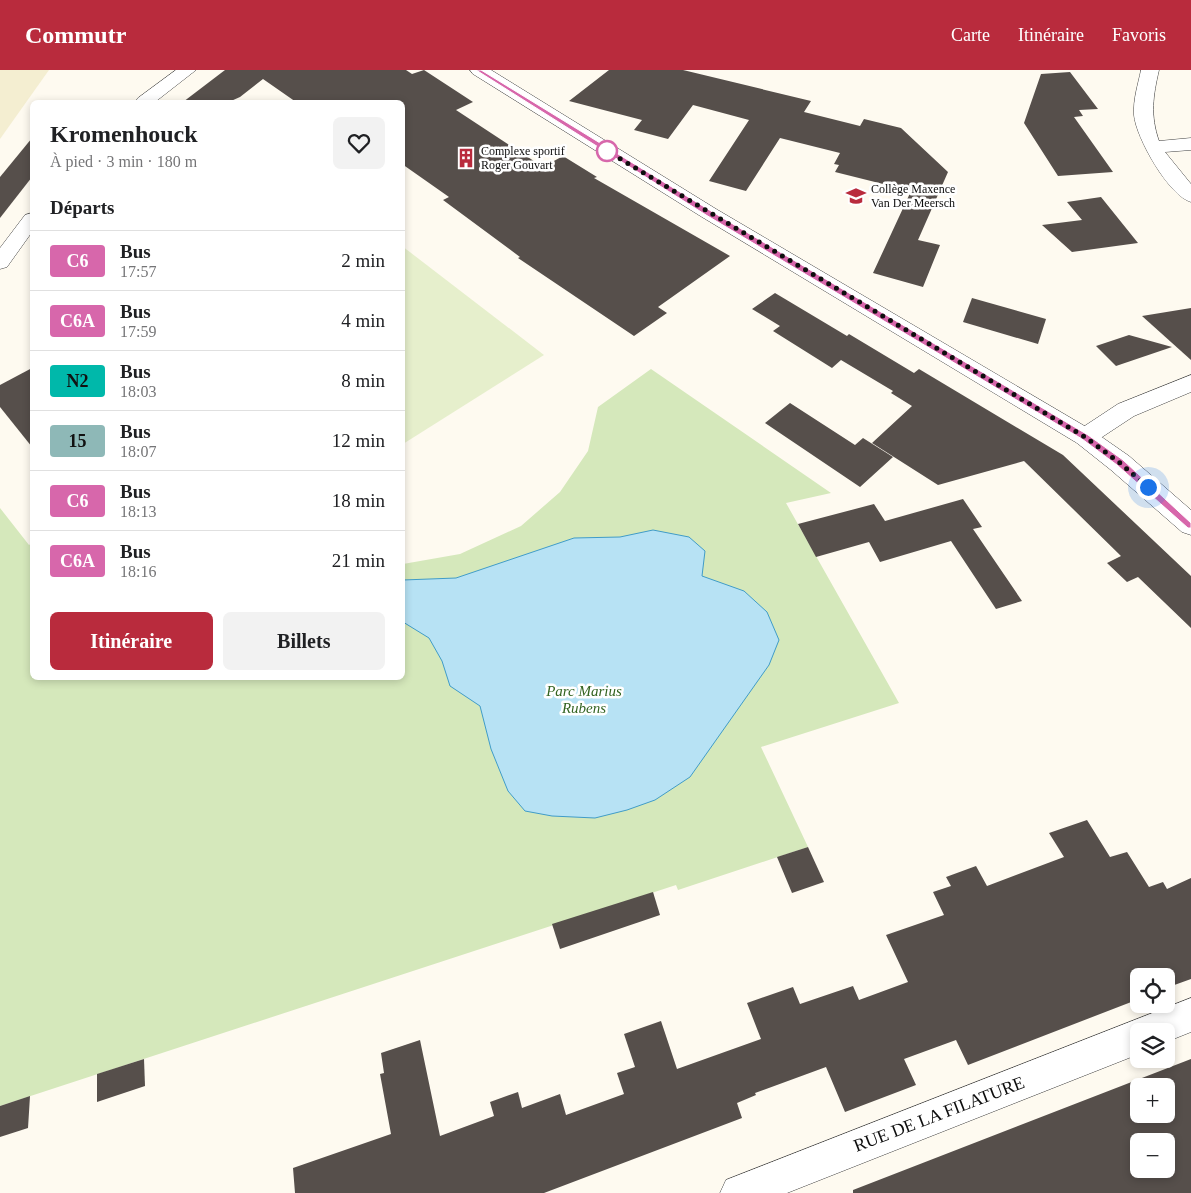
<!DOCTYPE html>
<html lang="fr">
<head>
<meta charset="utf-8">
<style>
	body { margin:0; font-family:"Times New Roman",serif; background:#f2f2f2; color:#202124; height:100vh; display:flex; flex-direction:column; font-size:19px; white-space:nowrap }
	* { box-sizing:border-box; margin:0 }
	p { font-size:16px; color:#757577 }
	.icon { flex:none; width:28px; height:28px; fill:none; stroke:currentColor; stroke-width:2; stroke-linecap:round; stroke-linejoin:round }
	.map { position:relative; flex:1; overflow:hidden }
	.panel { position:absolute; left:30px; top:30px; width:375px; height:580px; display:flex; flex-direction:column; background:#fff; border-radius:8px; box-shadow:0 2px 8px #0003 }
	.panel>* { flex:none }
	.badge { padding:0 10px; border-radius:4px; font-size:18px; line-height:32px }
	.buttons { position:absolute; left:1130px; top:898px; display:grid; gap:10px }
	.buttons a { display:grid; place-items:center; width:45px; height:45px; border-radius:8px; background:#fff; box-shadow:0 2px 8px #0003; font-size:25px }
	.you { position:absolute; width:25px; height:25px; margin:-12px; border:4px solid #fff; border-radius:50%; background:#1a73e8; box-shadow:0 0 0 8px #1a73e833 }
	.map>.badge { position:absolute; translate:-50% -50%; box-shadow:0 0 0 2px #fff }
	h2 { padding:0 20px; font-size:19px; line-height:45px }
	.round { display:grid; place-items:center; flex:none; width:52px; height:52px; border-radius:8px; background:#f2f2f2 }
	.head { display:flex; align-items:center; justify-content:space-between; height:85px; padding:0 20px }
	h1 { font-size:24px; font-weight:700; line-height:38px }
	.button { display:flex; gap:10px; margin-top:auto; padding:10px 20px }
	.button a { flex:1; height:58px; border-radius:8px; background:#b92b3d; color:#fff; font-size:20px; font-weight:700; line-height:58px; text-align:center }
	.button a+a { background:#f2f2f2; color:#202124 }
	ul { padding:0; list-style:none }
	li { display:flex; align-items:center; gap:15px; height:60px; padding:0 20px; border-top:1px solid #e0e0e0 }
	li div { flex:1 }
	li b { display:block; font-size:19px }
	li em { font-style:normal }
	li .badge { min-width:55px; font-weight:700; text-align:center }
	header { display:flex; align-items:center; gap:30px; box-sizing:border-box; height:70px; padding:0 25px; background:#b92b3d; color:#fff }
	header strong { font-size:24px }
	nav { display:flex; gap:28px; margin-inline-start:auto; font-size:18px }
	.map>svg:first-child { display:block }
</style>
</head>
<body>
<header>
<strong>Commutr</strong>
<nav><a>Carte</a><a>Itinéraire</a><a>Favoris</a></nav>
</header>
<div class="map">
<svg width="1191" height="1123" viewBox="0 0 1191 1123">
	<rect width="100%" height="100%" fill="#fefaf0"/>
	<polygon fill="#f4eed1" points="0,0 49,0 0,69"/>
	<polygon fill="#d5e8bb" points="651,299 831,423 786,433 899,633 761,677 808,777 678,820 676,815 0,1036 0,438 29,475 32,473 32,608 402,608 403,494 460,484 521,456 560,422 588,381 598,337"/>
	<polygon fill="#e6efcc" points="402,176 544,285 403,374 402,374"/>
	<polygon fill="#b7e2f4" stroke="#409cc8" points="653,460 689,467 705,481 702,506 744,521 767,542 779,570 769,595 690,707 655,730 627,740 595,748 552,746 525,741 508,721 491,679 480,636 450,616 442,591 429,568 403,552 403,510 456,508 574,468 620,467"/>
	<g fill="#564f4b" fill-rule="evenodd">
		<polygon points="225,0 406,0 412,4 424,0 473,32 456,40 543,97 563,86 597,107 594,108 730,186 658,237 667,243 634,266 518,188 520,187 443,130 449,127 402,94 402,32 296,32 263,9 240,27 231,31 183,32"/>
		<polygon points="609,0 683,0 811,31 804,42 860,56 864,49 901,58 948,102 918,170 940,175 923,217 873,203 911,121 835,102 839,95 834,94 840,83 780,68 746,121 709,111 749,50 693,35 668,69 634,60 642,50 569,31"/>
		<polygon points="1070,2 1098,39 1079,40 1083,46 1074,47 1113,102 1058,106 1024,53 1041,4"/>
		<polygon points="32,68 32,107 0,148 0,107"/>
		<polygon points="1101,127 1138,173 1072,182 1042,155 1082,150 1067,132"/>
		<polygon points="775,223 847,266 849,264 914,303 919,299 1063,385 1191,506 1191,558 1138,507 1127,512 1107,493 1121,486 1024,391 938,415 872,373 912,336 891,323 893,321 841,290 832,298 773,261 780,256 752,239"/>
		<polygon points="972,228 1046,249 1038,274 963,252"/>
		<polygon points="1191,238 1191,290 1142,246"/>
		<polygon points="1129,265 1172,277 1116,296 1096,276"/>
		<polygon points="32,298 32,377 0,337 0,315"/>
		<polygon points="790,333 855,375 863,368 893,387 860,417 765,353"/>
		<polygon points="963,429 982,457 973,459 1022,531 996,539 951,471 880,492 869,472 816,487 798,454 874,434 885,451"/>
		<polygon points="1087,750 1110,787 1127,782 1149,817 1163,812 1167,819 1191,808 1191,909 1166,918 1166,906 1139,906 1139,929 968,995 956,970 904,989 916,1015 845,1042 826,997 755,1023 756,1025 737,1033 742,1048 544,1123 295,1123 293,1098 391,1064 380,1004 384,1003 381,983 420,970 440,1066 494,1046 490,1032 518,1022 522,1038 560,1024 566,1045 624,1024 617,1003 635,997 624,964 661,951 677,999 761,969 747,933 793,917 800,934 853,916 859,930 908,912 886,865 944,845 933,822 951,816 946,807 976,796 987,816 1064,787 1049,763"/>
		<polygon points="808,777 824,812 792,823 777,787"/>
		<polygon points="653,822 660,845 560,879 552,854"/>
		<polygon points="144,989 145,1016 97,1032 97,1004"/>
		<path d="M1191 989V1123H853V1120ZM1139 1016H1166V1044H1139ZM1139 1071H1166V1099H1139Z"/>
		<polygon points="30,1026 28,1058 0,1067 0,1036"/>
	</g>
	<g fill="none" stroke-linecap="round" stroke-linejoin="round">
		<defs>
			<g id="minor">
				<polygon points="176,0 196,0 155,32 135,32 138,28"/>
				<path d="M1141 0H1159C1153 26 1150 45 1159 71L1191 68V80L1165 82 1191 114V132C1169 126 1136 68 1134 45 1133 29 1138 15 1141 0Z"/>
				<polygon points="32,143 32,162 7,197 0,199 0,178 25,145"/>
				<polygon points="1191,305 1191,322 1134,346 1093,373 1085,376 1077,373 1073,367 1077,361 1118,334"/>
				<polygon points="1191,928 1191,962 1166,972 1166,961 1139,961 1139,984 787,1123 720,1123 726,1110"/>
			</g>
			<polygon id="tertiary" points="470,0 491,0 716,139 1093,361 1129,386 1191,440 1191,465 1182,462 1111,400 1077,373 702,147 473,4"/>
		</defs>
		<use href="#minor" stroke="#414141" stroke-width="1"/>
		<use href="#tertiary" stroke="#414141" stroke-width="1"/>
		<use href="#minor" fill="#fff" fill-rule="evenodd"/>
		<use href="#tertiary" fill="#fff" fill-rule="evenodd"/>
	</g>
	<polygon fill="#d767ab" stroke="#fff" points="476,0 481,0 711,141 1088,365 1123,390 1191,453 1191,458 1188,458 1117,395 1082,369 706,145"/>
	<g fill="none" stroke-linecap="round" stroke-linejoin="round">
		<polyline stroke="#0e0e0e" stroke-width="5" stroke-dasharray="0 9" points="607,81 602,78 1085,367 1120,393 1148,417"/>
	</g>
	<defs>
		<symbol id="building-bare" viewBox="-9 -9 18 18"><path d="M-4-6H4V6H1V3H-1V6H-4ZM-2.5-4.3h1.7v1.8h-1.7ZM.8-4.3h1.7v1.8H.8ZM-2.5-1h1.7V.8h-1.7ZM.8-1h1.7V.8H.8Z" fill="#b92b3d" stroke="#fff" stroke-width="2.5" paint-order="stroke"/></symbol>
		<symbol id="school-bare" viewBox="-9 -9 18 18"><path d="M0-5L7-2L0 1L-7-2ZM-4 1L0 2.5L4 1V4Q0 6-4 4Z" fill="#b92b3d" stroke="#fff" stroke-width="2.5" paint-order="stroke"/></symbol>
	</defs>
	<g fill-rule="evenodd">
		<use href="#building-bare" x="452" y="74" width="28" height="28"/>
		<use href="#school-bare" x="842" y="112" width="28" height="28"/>
	</g>
	<circle fill="#fff" stroke="#d767ab" stroke-width="2.5" cx="607" cy="81" r="10"/>
	<g text-anchor="middle" stroke-width="5" stroke-linejoin="round" paint-order="stroke">
		<g font-size="12" fill="#0e0e0e" stroke="#fff" text-anchor="start">
			<text x="481" y="85">Complexe sportif<tspan x="481" dy="14">Roger Gouvart</tspan></text>
			<text x="871" y="123">Collège Maxence<tspan x="871" dy="14">Van Der Meersch</tspan></text>
		</g>
		<g font-size="15" font-style="italic" fill="#346421" stroke="#fff">
			<text x="584" y="626">Parc Marius<tspan x="584" dy="17">Rubens</tspan></text>
		</g>
		<g font-size="18" fill="#0e0e0e" stroke="#fff">
			<text transform="translate(939 1044) rotate(-21)" y="6">RUE DE LA FILATURE</text>
		</g>
	</g>
</svg>
<div class="buttons">
<a><svg class="icon" aria-label="locate" viewBox="0 0 24 24"><circle cx="12" cy="12" r="6"/><path d="M12 2v4M12 18v4M2 12h4M18 12h4"/></svg></a>
<a><svg class="icon" aria-label="layers" viewBox="0 0 24 24"><path d="M12 4l9 5-9 5-9-5zM3 14l9 5 9-5"/></svg></a>
<a>+</a>
<a>−</a>
</div>
<div class="you" style="left:1148px;top:417px"></div>
<section class="panel">
<div class="head"><div><h1>Kromenhouck</h1><p>À pied · 3 min · 180 m</p></div><a class="round"><svg class="icon" aria-label="heart" viewBox="0 0 24 24"><path d="M12 20l-8-8c-3-5 5-10 8-4 3-6 11-1 8 4z"/></svg></a></div>
<h2>Départs</h2>
<ul>
<li><span class="badge" style="background:#d767ab;color:#fff">C6</span><div><b>Bus</b><p>17:57</p></div><em>2 min</em></li>
<li><span class="badge" style="background:#d767ab;color:#fff">C6A</span><div><b>Bus</b><p>17:59</p></div><em>4 min</em></li>
<li><span class="badge" style="background:#00b8aa;color:#111">N2</span><div><b>Bus</b><p>18:03</p></div><em>8 min</em></li>
<li><span class="badge" style="background:#8eb8b7;color:#111">15</span><div><b>Bus</b><p>18:07</p></div><em>12 min</em></li>
<li><span class="badge" style="background:#d767ab;color:#fff">C6</span><div><b>Bus</b><p>18:13</p></div><em>18 min</em></li>
<li><span class="badge" style="background:#d767ab;color:#fff">C6A</span><div><b>Bus</b><p>18:16</p></div><em>21 min</em></li>
</ul>
<div class="button"><a>Itinéraire</a><a>Billets</a></div>
</section>
</div>
</body>
</html>
